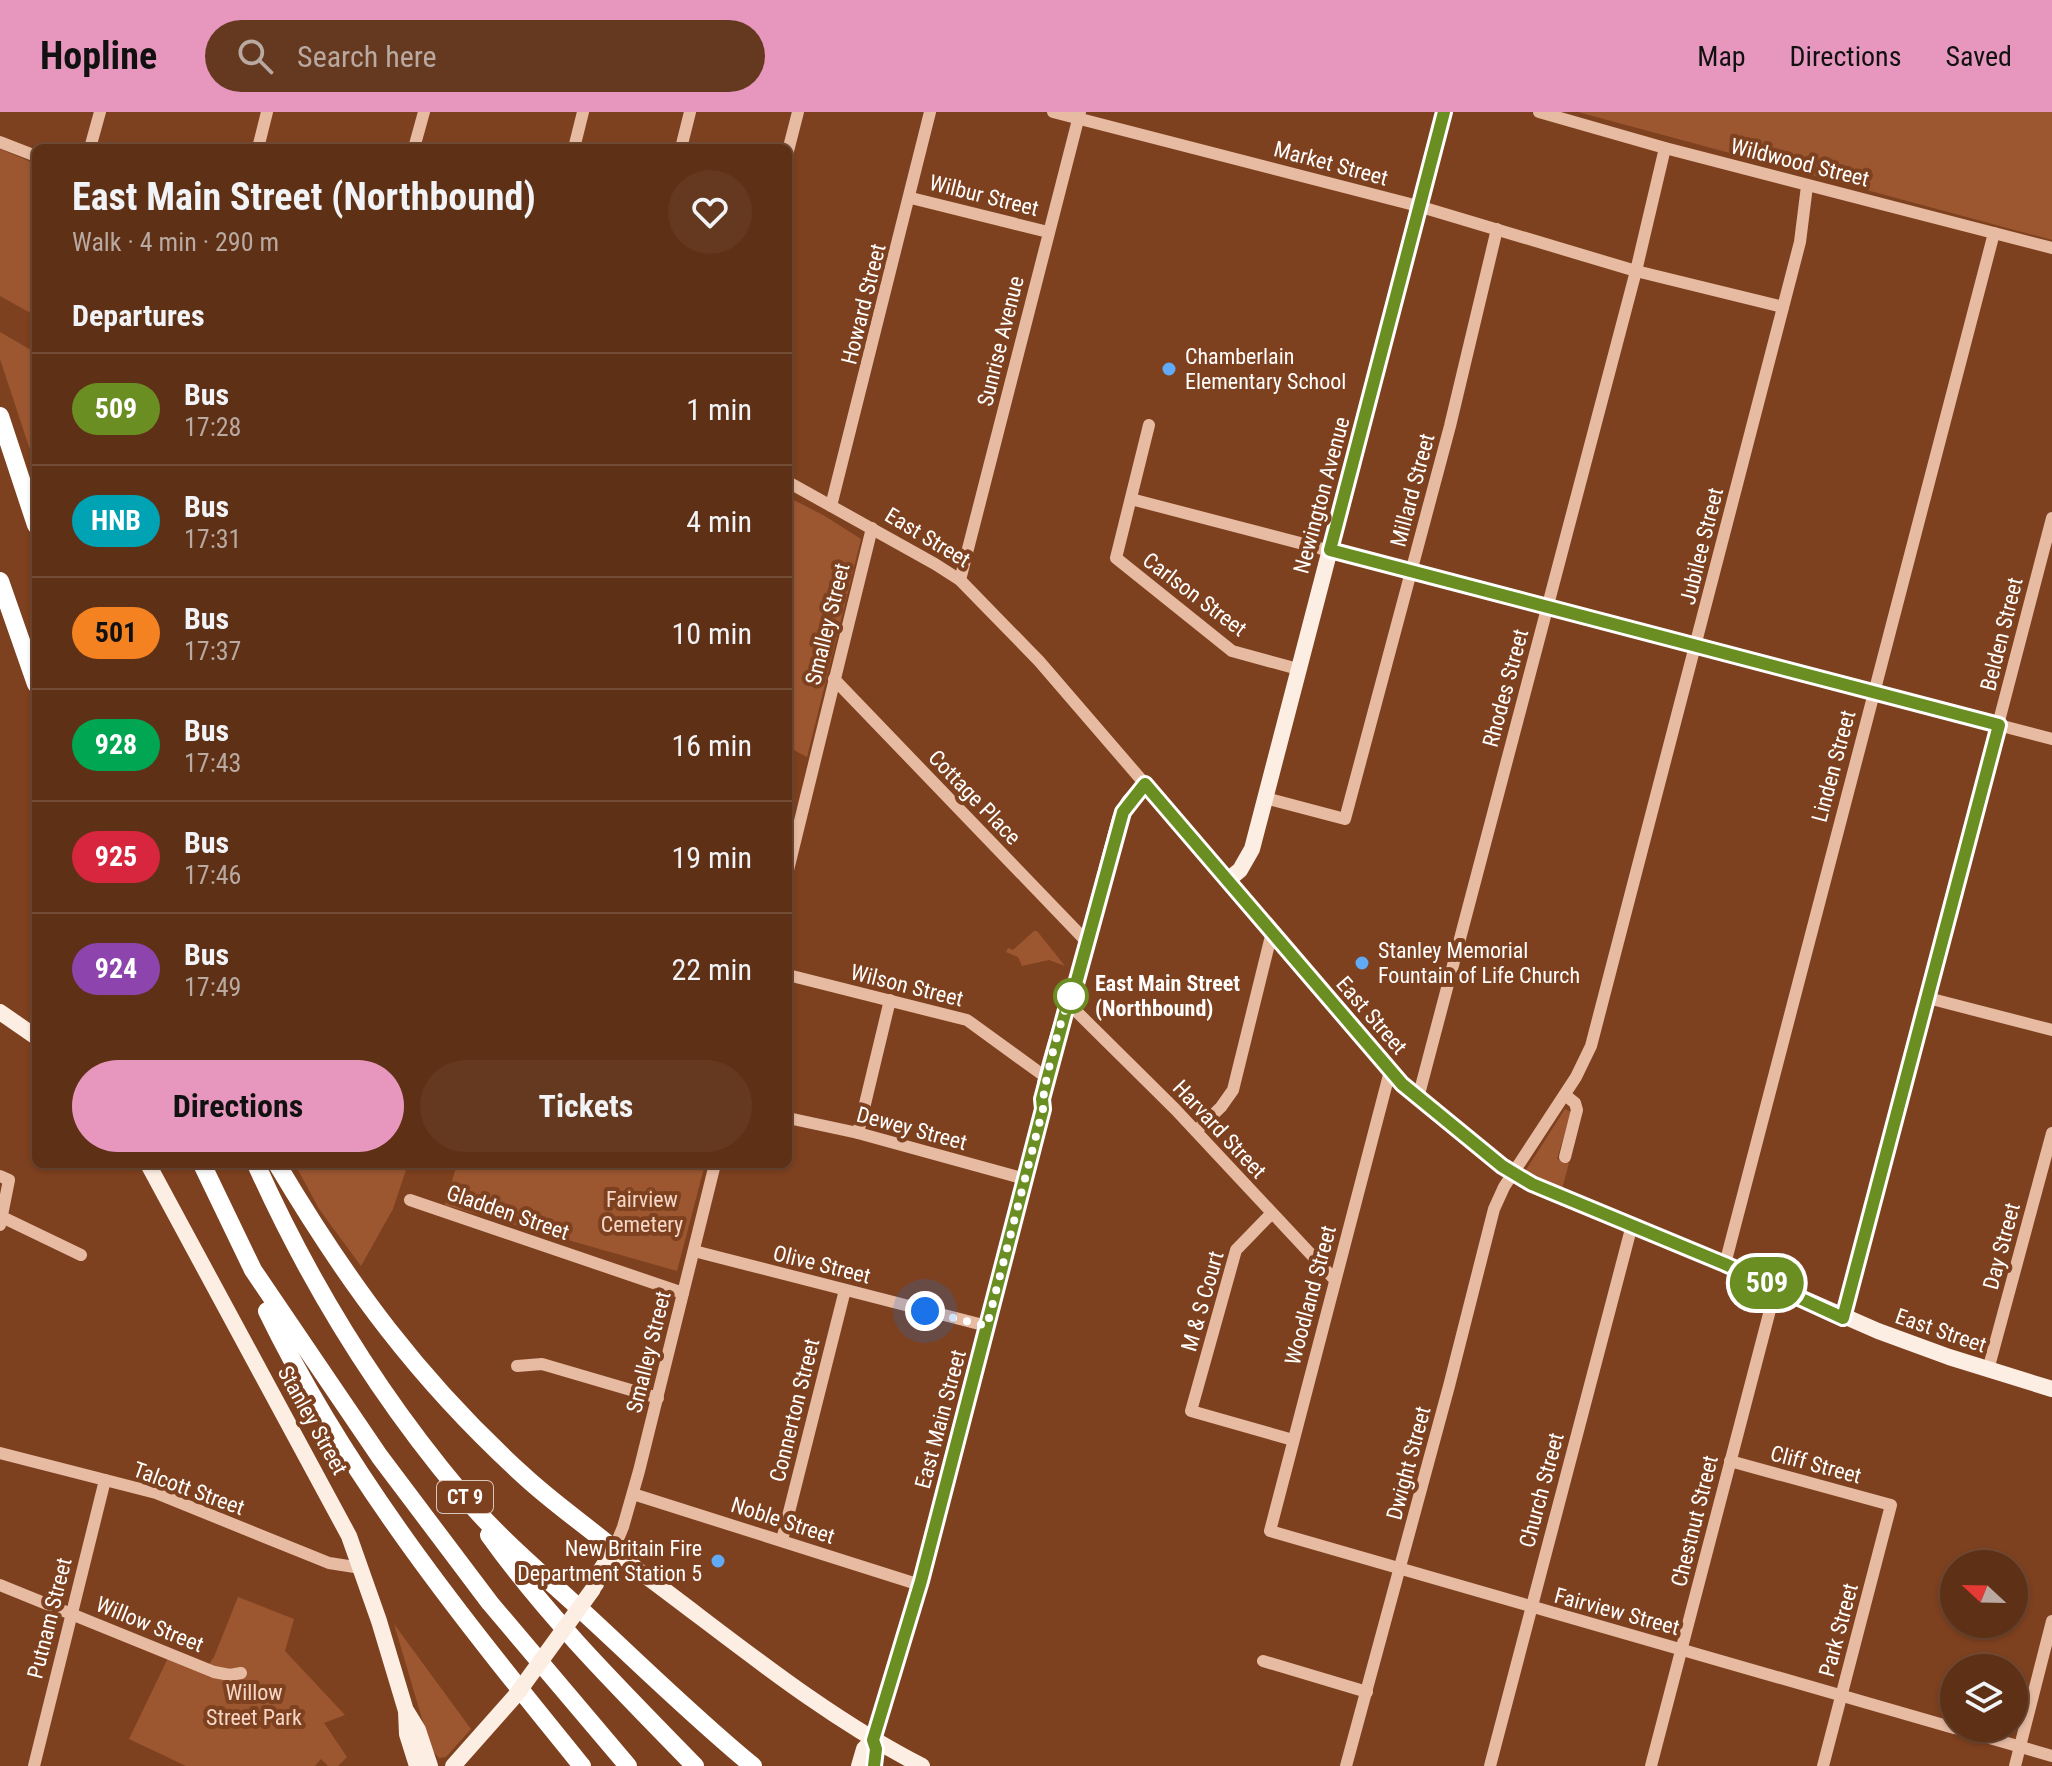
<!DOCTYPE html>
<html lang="en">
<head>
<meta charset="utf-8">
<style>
	body { margin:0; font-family:"Roboto Condensed",sans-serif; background:#643920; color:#f1f3f6; height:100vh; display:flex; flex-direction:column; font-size:30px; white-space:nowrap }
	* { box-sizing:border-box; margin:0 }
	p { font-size:26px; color:#b9a9a1 }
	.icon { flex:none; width:44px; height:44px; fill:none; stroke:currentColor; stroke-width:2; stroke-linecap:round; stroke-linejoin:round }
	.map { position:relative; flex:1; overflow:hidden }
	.panel { position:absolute; left:32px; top:32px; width:760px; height:1024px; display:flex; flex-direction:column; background:#5e3117; border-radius:12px; box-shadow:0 2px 6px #0004,0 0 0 2px #734c36 }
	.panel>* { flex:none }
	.badge { padding:0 16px; border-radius:26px; font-size:28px; line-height:52px }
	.needle { width:52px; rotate:292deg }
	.tools { position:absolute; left:1940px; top:1438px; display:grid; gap:16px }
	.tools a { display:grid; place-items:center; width:88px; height:88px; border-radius:50%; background:#5e3117; box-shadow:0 2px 6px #0004,0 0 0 2px #734c36; font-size:40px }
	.you { position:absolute; width:40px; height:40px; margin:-20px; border:6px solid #fff; border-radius:50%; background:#1a73e8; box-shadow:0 0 0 12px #1a73e833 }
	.map>.badge { position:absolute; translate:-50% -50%; box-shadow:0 0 0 4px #fff }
	h2 { padding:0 40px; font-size:30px; line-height:72px }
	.round { display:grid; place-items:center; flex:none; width:84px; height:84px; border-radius:42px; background:#643920 }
	.overview { display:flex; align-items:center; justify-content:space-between; height:136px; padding:0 40px }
	h1 { font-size:38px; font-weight:700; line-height:60px }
	.primary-button { display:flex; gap:16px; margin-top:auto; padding:16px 40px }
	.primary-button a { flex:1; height:92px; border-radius:48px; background:#e797bd; color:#111; font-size:32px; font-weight:700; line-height:92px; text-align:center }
	.primary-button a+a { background:#643920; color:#f1f3f6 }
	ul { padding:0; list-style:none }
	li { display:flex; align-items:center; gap:24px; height:112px; padding:0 40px; border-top:2px solid #734c36 }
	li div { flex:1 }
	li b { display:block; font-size:30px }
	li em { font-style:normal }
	li .badge { min-width:88px; font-weight:700; text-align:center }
	header { display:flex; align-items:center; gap:48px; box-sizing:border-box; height:112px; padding:0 40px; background:#e797bd; color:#111 }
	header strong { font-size:38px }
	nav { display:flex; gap:44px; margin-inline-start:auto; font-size:28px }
	.search { width:560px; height:72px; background:#643920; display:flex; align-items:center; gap:20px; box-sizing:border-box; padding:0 28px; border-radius:44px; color:#b9a9a1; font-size:30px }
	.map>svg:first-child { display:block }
</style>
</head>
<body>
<header>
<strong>Hopline</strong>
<div class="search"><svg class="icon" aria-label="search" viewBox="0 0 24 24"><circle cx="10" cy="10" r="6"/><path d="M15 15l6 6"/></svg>Search here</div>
<nav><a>Map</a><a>Directions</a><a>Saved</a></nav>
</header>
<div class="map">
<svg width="2052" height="1654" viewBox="0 0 2052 1654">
	<rect width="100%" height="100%" fill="#7e411f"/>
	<g fill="#9c5731">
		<polygon points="1578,0 2052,0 2052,128"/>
		<polygon points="0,37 36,52 36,204 0,184"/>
		<polygon points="0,220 36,241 36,356 0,247"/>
		<polygon points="788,385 823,403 861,427 807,645 788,635"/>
		<polygon points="1034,819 1037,819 1065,854 1049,848 1022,854 1018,845 1006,840 1008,836 1013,838"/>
		<polygon points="1565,997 1571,1000 1557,1047 1569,1051 1562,1077 1530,1064 1526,1058"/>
		<polygon points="295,1052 408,1052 393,1097 361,1154 319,1097"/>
		<polygon points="457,1052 705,1052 677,1159 445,1093"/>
		<polygon points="238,1485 294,1507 285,1539 345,1603 324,1611 347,1645 338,1654 328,1654 321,1647 315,1654 186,1654 129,1627 169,1544 205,1558 214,1545"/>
		<polygon points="394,1512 471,1617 446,1645 439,1646 431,1637"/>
	</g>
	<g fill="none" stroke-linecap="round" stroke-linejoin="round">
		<g stroke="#e7baa2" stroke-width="12">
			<polyline points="1053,0 1418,94 1636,159 1783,195"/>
			<polyline points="1539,0 1665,36 2052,136"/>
			<polyline points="0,30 36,44"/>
			<polyline points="90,36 100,0"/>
			<polyline points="258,36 267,0"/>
			<polyline points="414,36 424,0"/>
			<polyline points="574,36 583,0"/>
			<polyline points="681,36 690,0"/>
			<polyline points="788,39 798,0"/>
			<polyline points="911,86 1048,120"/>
			<polyline points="1149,313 1116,446 1232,539 1298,557"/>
			<polyline points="788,370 935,452 960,468 1039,549 1145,672"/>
			<polyline points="1131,387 2052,627"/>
			<polyline points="831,394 930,0"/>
			<polyline points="960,468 1080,0"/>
			<polyline points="834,567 1088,831"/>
			<polyline points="1265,686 1345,707 1450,314 1497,117"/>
			<polyline points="788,758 872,416"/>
			<polyline points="788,863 967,908 1047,966"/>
			<polyline points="1928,886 2052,918"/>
			<polyline points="1074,897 1175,997 1334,1167"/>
			<polyline points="1390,959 1270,1419 1954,1616"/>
			<polyline points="1565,983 1575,991 1577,998 1565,1045"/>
			<polyline points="1418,986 1636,159 1665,36"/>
			<polyline points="788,1006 858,1021 1025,1067"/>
			<polyline points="1196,1019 1221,995 1233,978 1272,820"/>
			<polyline points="858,1021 890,888"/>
			<polyline points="0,1064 9,1068 0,1113"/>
			<polyline points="410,1088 683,1181"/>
			<polyline points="1271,1102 1236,1138 1191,1299 1293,1328"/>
			<polyline points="2,1105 81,1143"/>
			<polyline points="694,1139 987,1214"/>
			<polyline points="1725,1152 1994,121"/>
			<polyline points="1843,1206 2052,406"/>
			<polyline points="517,1254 542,1252 658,1286"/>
			<polyline points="1988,1258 2052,1021"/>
			<polyline points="0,1341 156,1381 329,1451 361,1456"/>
			<polyline points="1730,1349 1891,1393 1823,1654"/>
			<polyline points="633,1382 920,1473"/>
			<polyline points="782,1428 845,1178"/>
			<polyline points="614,1437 623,1415 639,1359 715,1052"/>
			<polyline points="0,1473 214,1560 230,1563 241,1561"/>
			<polyline points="1263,1549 1367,1580"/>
			<polyline points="1955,1616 2052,1644"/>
			<polyline points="34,1654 105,1368"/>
			<polyline points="1346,1654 1449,1274 1494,1097 1504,1075 1576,965 1591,934 1800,130 1807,74"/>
			<polyline points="1490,1654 1632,1113"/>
			<polyline points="1651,1654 1776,1175"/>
			<polyline points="2015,1654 2052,1509"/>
		</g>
		<g stroke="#fdeee4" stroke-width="16">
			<polyline points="1228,768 1240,758 1252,737 1444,0"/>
			<polyline points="0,900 36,925"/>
			<polyline points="148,1052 349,1424 379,1509 406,1599 407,1622 417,1654"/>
			<path d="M596 1472C596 1459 609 1449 614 1437L639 1459C730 1526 820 1602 922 1654"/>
			<polyline points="407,1600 418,1618 430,1654"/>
			<polyline points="873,1628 876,1639 874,1654"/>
			<polyline points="453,1654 516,1583"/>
			<path d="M859 1654 864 1637 873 1628 921 1469 1043 997C1039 977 1062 913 1068 890L1074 879 1120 707 1129 690 1145 672 1402 972 1502 1054 1538 1075 1725 1152 1878 1219 1949 1245 2052 1277"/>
		</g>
		<g stroke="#fff" stroke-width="18">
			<polyline points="0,304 36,413"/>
			<polyline points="0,469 36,572"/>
			<polyline points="202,1052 253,1158 380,1345 490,1491 628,1654"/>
			<path d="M256 1052C309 1170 377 1281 461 1381 499 1427 547 1466 591 1507 645 1557 697 1608 753 1654"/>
			<path d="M277 1052C349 1173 419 1268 523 1363 552 1390 584 1412 614 1437"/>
			<path d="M267 1199C348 1366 466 1511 582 1654"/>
			<path d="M489 1423C549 1507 623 1580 695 1654"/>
		</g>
		<polyline stroke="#fdeee4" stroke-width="16" points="516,1583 593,1477"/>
	</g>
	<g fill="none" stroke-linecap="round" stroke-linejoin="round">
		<defs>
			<polyline id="line" points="874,1654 876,1637 873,1628 921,1469 1043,997 1042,987 1068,890 1074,879 1123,700 1145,672 1402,972 1502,1054 1532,1072 1725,1152 1843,1206 1999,613 1330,438 1444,0"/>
		</defs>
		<use href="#line" stroke="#fff" stroke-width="18"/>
		<use href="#line" stroke="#6b8e23" stroke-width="12"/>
		<path stroke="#fff" stroke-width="8" stroke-dasharray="0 14.4" d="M925 1199 987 1214 1043 997C1040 983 1063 897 1071 884"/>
	</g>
	<g fill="#61aaf6" stroke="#7e411f" stroke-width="3">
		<circle cx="1169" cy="257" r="8"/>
		<circle cx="1362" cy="851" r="8"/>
		<circle cx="718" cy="1449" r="8"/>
	</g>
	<circle fill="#fff" stroke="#6b8e23" stroke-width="4" cx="1071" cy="884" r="16"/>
	<g text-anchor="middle" stroke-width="8" stroke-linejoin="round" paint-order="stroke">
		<rect fill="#7e411f" stroke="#d8c6bc" stroke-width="2" x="437" y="1369" width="56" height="32" rx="6"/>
		<g font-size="20" font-weight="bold" fill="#fff">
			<text x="465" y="1392">CT 9</text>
		</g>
		<g font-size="22" fill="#fff" stroke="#7e411f">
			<text transform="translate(1800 50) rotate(14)" y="8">Wildwood Street</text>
			<text transform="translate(1331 51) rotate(15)" y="8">Market Street</text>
			<text transform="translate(984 83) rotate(14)" y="8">Wilbur Street</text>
			<text transform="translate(863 192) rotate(-76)" y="8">Howard Street</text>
			<text transform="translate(1000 229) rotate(-76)" y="8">Sunrise Avenue</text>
			<text transform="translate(1412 378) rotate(-75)" y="8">Millard Street</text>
			<text transform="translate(1321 383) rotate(-75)" y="8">Newington Avenue</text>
			<text transform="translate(928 425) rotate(31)" y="8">East Street</text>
			<text transform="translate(1701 434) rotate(-76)" y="8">Jubilee Street</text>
			<text transform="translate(1195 482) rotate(37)" y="8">Carlson Street</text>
			<text transform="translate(827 512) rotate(-76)" y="8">Smalley Street</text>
			<text transform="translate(2001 522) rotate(-76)" y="8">Belden Street</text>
			<text transform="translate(1505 576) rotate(-75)" y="8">Rhodes Street</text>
			<text transform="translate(1833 654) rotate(-75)" y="8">Linden Street</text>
			<text transform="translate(975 685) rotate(46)" y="8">Cottage Place</text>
			<text transform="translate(907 873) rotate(14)" y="8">Wilson Street</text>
			<text transform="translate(1372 903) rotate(49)" y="8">East Street</text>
			<text transform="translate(912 1016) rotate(15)" y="8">Dewey Street</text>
			<text transform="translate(1220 1017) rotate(47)" y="8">Harvard Street</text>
			<text transform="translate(508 1100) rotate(19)" y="8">Gladden Street</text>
			<text transform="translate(2001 1134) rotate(-75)" y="8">Day Street</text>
			<text transform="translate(822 1152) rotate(14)" y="8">Olive Street</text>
			<text transform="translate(1310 1183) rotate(-75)" y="8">Woodland Street</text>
			<text transform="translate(1202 1189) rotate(-74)" y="8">M &amp; S Court</text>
			<text transform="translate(1941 1218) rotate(19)" y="8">East Street</text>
			<text transform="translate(648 1240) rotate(-76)" y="8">Smalley Street</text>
			<text transform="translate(794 1298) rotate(-76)" y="8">Connerton Street</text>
			<text transform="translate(940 1307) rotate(-75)" y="8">East Main Street</text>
			<text transform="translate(313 1308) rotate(61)" y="8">Stanley Street</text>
			<text transform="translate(1408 1351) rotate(-75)" y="8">Dwight Street</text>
			<text transform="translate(1816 1352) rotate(15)" y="8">Cliff Street</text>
			<text transform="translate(189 1376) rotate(20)" y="8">Talcott Street</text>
			<text transform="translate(1541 1378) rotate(-75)" y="8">Church Street</text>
			<text transform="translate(783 1408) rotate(18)" y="8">Noble Street</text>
			<text transform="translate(1694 1409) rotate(-76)" y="8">Chestnut Street</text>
			<text transform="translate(1617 1499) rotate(15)" y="8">Fairview Street</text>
			<text transform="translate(49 1506) rotate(-76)" y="8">Putnam Street</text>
			<text transform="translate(150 1512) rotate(22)" y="8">Willow Street</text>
			<text transform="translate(1838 1518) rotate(-75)" y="8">Park Street</text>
		</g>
		<g font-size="22" fill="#fff" stroke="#7e411f" text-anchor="start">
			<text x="1185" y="252">Chamberlain<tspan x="1185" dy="25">Elementary School</tspan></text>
			<text x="1378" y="846">Stanley Memorial<tspan x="1378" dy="25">Fountain of Life Church</tspan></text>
			<text x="702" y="1444" text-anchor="end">New Britain Fire<tspan x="702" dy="25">Department Station 5</tspan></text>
		</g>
		<g font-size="22" font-weight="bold" fill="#fff" stroke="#7e411f" text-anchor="start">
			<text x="1095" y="879">East Main Street<tspan x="1095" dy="25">(Northbound)</tspan></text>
		</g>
		<g font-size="22" fill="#f6d6c6" stroke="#7e411f">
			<text x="642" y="1095">Fairview<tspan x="642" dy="25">Cemetery</tspan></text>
			<text x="254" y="1588">Willow<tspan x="254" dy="25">Street Park</tspan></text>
		</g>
	</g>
</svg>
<div class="tools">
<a><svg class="needle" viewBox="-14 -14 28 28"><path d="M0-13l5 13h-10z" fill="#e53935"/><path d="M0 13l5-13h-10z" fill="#b9a9a1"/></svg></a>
<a><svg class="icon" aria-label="layers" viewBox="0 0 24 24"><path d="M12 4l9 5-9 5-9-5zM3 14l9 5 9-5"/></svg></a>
</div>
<div class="you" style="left:925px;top:1199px"></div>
<b class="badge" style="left:1767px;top:1171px;background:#6b8e23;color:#fff">509</b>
<section class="panel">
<div class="overview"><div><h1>East Main Street (Northbound)</h1><p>Walk · 4 min · 290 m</p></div><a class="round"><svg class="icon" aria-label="heart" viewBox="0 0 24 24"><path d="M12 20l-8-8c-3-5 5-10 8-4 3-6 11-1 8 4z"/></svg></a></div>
<h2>Departures</h2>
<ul>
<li><span class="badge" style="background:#6b8e23;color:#fff">509</span><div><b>Bus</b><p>17:28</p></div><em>1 min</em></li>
<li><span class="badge" style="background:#00a3b4;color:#fff">HNB</span><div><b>Bus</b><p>17:31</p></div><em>4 min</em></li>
<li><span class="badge" style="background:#f58220;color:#111">501</span><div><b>Bus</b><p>17:37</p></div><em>10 min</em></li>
<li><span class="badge" style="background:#00a651;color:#fff">928</span><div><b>Bus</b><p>17:43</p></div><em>16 min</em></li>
<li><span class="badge" style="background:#d7263d;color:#fff">925</span><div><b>Bus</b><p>17:46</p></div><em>19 min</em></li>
<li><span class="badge" style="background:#8e44ad;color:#fff">924</span><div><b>Bus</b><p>17:49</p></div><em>22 min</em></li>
</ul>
<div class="primary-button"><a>Directions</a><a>Tickets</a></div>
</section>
</div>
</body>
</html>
